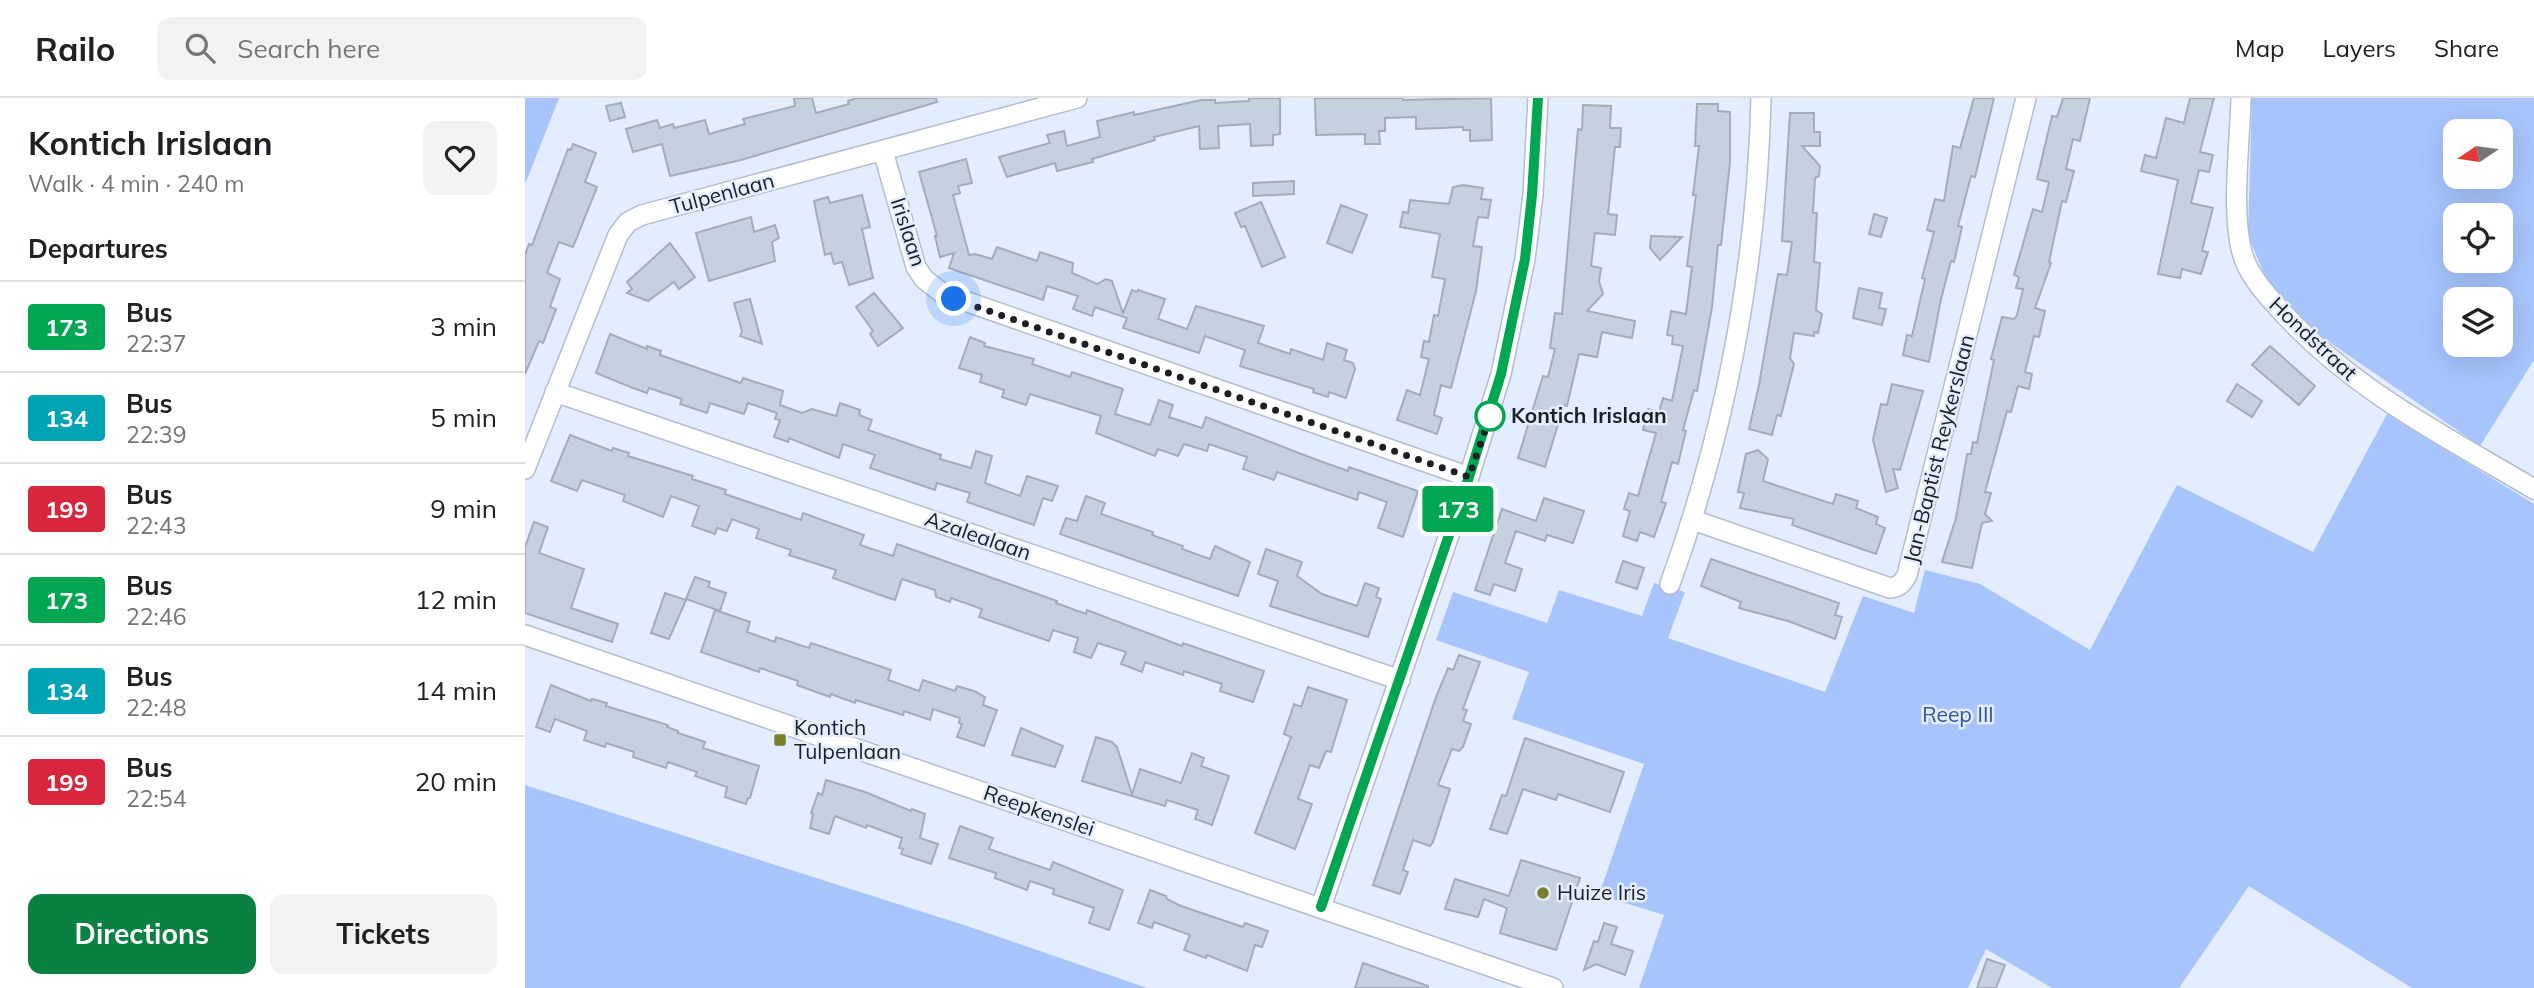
<!DOCTYPE html>
<html lang="en">
<head>
<meta charset="utf-8">
<style>
	body { margin:0; font-family:Mulish,sans-serif; background:#f2f2f2; color:#202124; height:100vh; display:flex; flex-direction:column; font-size:26px; white-space:nowrap }
	* { box-sizing:border-box; margin:0 }
	p { font-size:23px; color:#757577 }
	.icon { flex:none; width:38px; height:38px; fill:none; stroke:currentColor; stroke-width:2; stroke-linecap:round; stroke-linejoin:round }
	.map { position:relative; flex:1; overflow:hidden }
	.panel { display:flex; flex-direction:column; background:#fff; width:525px }
	.panel>* { flex:none }
	.badge { padding:0 14px; border-radius:5px; font-size:24px; line-height:46px }
	.needle { width:46px; rotate:257deg }
	.tools { position:absolute; left:1918px; top:21px; display:grid; gap:14px }
	.tools a { display:grid; place-items:center; width:70px; height:70px; border-radius:14px; background:#fff; box-shadow:0 7px 28px #0002; font-size:35px }
	.you { position:absolute; width:35px; height:35px; margin:-18px; border:5px solid #fff; border-radius:50%; background:#1a73e8; box-shadow:0 0 0 10px #1a73e833 }
	.map>.badge { position:absolute; translate:-50% -50%; box-shadow:0 0 0 4px #fff }
	h2 { padding:0 28px; font-size:26px; line-height:63px }
	.round { display:grid; place-items:center; flex:none; width:74px; height:74px; border-radius:14px; background:#f2f2f2 }
	.summary { display:flex; align-items:center; justify-content:space-between; height:119px; padding:0 28px }
	h1 { font-size:33px; font-weight:700; line-height:52px }
	.primary-button { display:flex; gap:14px; margin-top:auto; padding:14px 28px }
	.primary-button a { flex:1; height:80px; border-radius:14px; background:#0b8043; color:#fff; font-size:28px; font-weight:700; line-height:80px; text-align:center }
	.primary-button a+a { background:#f2f2f2; color:#202124 }
	ul { padding:0; list-style:none }
	li { display:flex; align-items:center; gap:21px; height:91px; padding:0 28px; border-top:2px solid #e0e0e0 }
	li div { flex:1 }
	li b { display:block; font-size:26px }
	li em { font-style:normal }
	li .badge { min-width:77px; font-weight:700; text-align:center }
	header { display:flex; align-items:center; gap:42px; box-sizing:border-box; height:98px; padding:0 35px; background:#fff; border-bottom:2px solid #e0e0e0 }
	header strong { font-size:33px }
	nav { display:flex; gap:38px; margin-inline-start:auto; font-size:24px }
	.search { width:490px; height:63px; background:#f2f2f2; display:flex; align-items:center; gap:18px; box-sizing:border-box; padding:0 24px; border-radius:14px; color:#757577; font-size:26px }
	main { display:flex; flex:1; min-height:0 }
	.map>svg:first-child { display:block }
</style>
</head>
<body>
<header>
<strong>Railo</strong>
<div class="search"><svg class="icon" aria-label="search" viewBox="0 0 24 24"><circle cx="10" cy="10" r="6"/><path d="M15 15l6 6"/></svg>Search here</div>
<nav><a>Map</a><a>Layers</a><a>Share</a></nav>
</header>
<main>
<section class="panel">
<div class="summary"><div><h1>Kontich Irislaan</h1><p>Walk · 4 min · 240 m</p></div><a class="round"><svg class="icon" aria-label="heart" viewBox="0 0 24 24"><path d="M12 20l-8-8c-3-5 5-10 8-4 3-6 11-1 8 4z"/></svg></a></div>
<h2>Departures</h2>
<ul>
<li><span class="badge" style="background:#00a651;color:#fff">173</span><div><b>Bus</b><p>22:37</p></div><em>3 min</em></li>
<li><span class="badge" style="background:#00a3b4;color:#fff">134</span><div><b>Bus</b><p>22:39</p></div><em>5 min</em></li>
<li><span class="badge" style="background:#d7263d;color:#fff">199</span><div><b>Bus</b><p>22:43</p></div><em>9 min</em></li>
<li><span class="badge" style="background:#00a651;color:#fff">173</span><div><b>Bus</b><p>22:46</p></div><em>12 min</em></li>
<li><span class="badge" style="background:#00a3b4;color:#fff">134</span><div><b>Bus</b><p>22:48</p></div><em>14 min</em></li>
<li><span class="badge" style="background:#d7263d;color:#fff">199</span><div><b>Bus</b><p>22:54</p></div><em>20 min</em></li>
</ul>
<div class="primary-button"><a>Directions</a><a>Tickets</a></div>
</section>
<div class="map">
<svg width="2009" height="890" viewBox="0 0 2009 890">
	<rect width="100%" height="100%" fill="#e4edff"/>
	<g fill="#a7c4fd" fill-rule="evenodd">
		<polygon points="0,0 34,0 1,84 0,84"/>
		<path d="M1727 0H2009V262L1955 348 1787 232 1744 188 1723 137ZM1930 33H1976V79H1930ZM1930 117H1976V163H1930ZM1930 201H1976V247H1930Z"/>
		<polygon points="1862,316 2009,406 2009,890 1887,890 1724,788 1654,890 1527,890 1461,851 1443,890 1114,890 1139,817 1074,797 1119,666 987,621 1004,574 911,542 928,494 1022,525 1034,492 1117,518 1129,485 1160,494 1143,540 1300,594 1338,498 1389,515 1400,472 1455,486 1565,552 1652,387 1788,454"/>
		<polygon points="0,687 445,829 622,890 0,890"/>
	</g>
	<g fill="#c7d0e1" stroke="#a3acbc" stroke-width="2">
		<polygon points="269,0 287,0 291,15 324,6 323,3 332,0 411,0 412,4 216,62 145,78 137,46 108,54 101,31 132,22 135,30 148,26 149,30 180,22 184,36 220,26 218,21 270,8"/>
		<polygon points="724,0 755,0 755,36 748,37 748,47 726,48 725,26 693,28 694,50 675,51 674,28 629,39 630,42 567,61 568,64 532,73 530,65 482,79 474,59 525,45 522,37 539,33 542,48 575,39 572,23 609,14 609,17 676,2 690,2 690,5 724,3"/>
		<polygon points="790,0 878,0 878,2 966,0 967,42 945,43 945,32 938,32 938,29 891,31 891,19 860,20 860,33 854,33 855,46 840,46 840,36 791,37"/>
		<polygon points="1449,0 1469,0 1450,79 1446,78 1433,128 1437,129 1429,164 1426,163 1416,201 1404,264 1378,257 1382,237 1387,238 1400,181 1397,180 1409,134 1402,132 1410,101 1419,103 1428,48 1435,50"/>
		<polygon points="1538,0 1565,0 1555,43 1548,41 1541,71 1549,73 1541,104 1537,103 1524,164 1526,165 1510,210 1520,213 1514,239 1509,238 1500,274 1507,276 1504,291 1493,288 1486,314 1482,313 1460,394 1466,395 1460,416 1467,423 1457,425 1447,470 1417,464 1431,420 1442,356 1446,356 1448,344 1452,345 1469,262 1466,261 1477,219 1489,221 1492,217 1498,191 1491,190 1494,179 1489,177 1508,111 1517,114 1524,84 1512,81 1527,18 1532,19"/>
		<polygon points="1665,0 1689,0 1675,54 1688,57 1684,74 1674,72 1666,105 1688,110 1677,153 1683,154 1676,176 1657,171 1655,180 1633,176 1653,82 1616,73 1620,57 1631,60 1641,20 1659,25"/>
		<polygon points="96,5 100,19 85,23 81,8"/>
		<polygon points="1172,6 1193,6 1193,13 1205,14 1205,64 1196,147 1193,147 1187,209 1172,293 1169,292 1158,332 1161,333 1153,366 1147,364 1136,404 1141,405 1129,439 1115,434 1112,443 1098,438 1105,413 1099,411 1104,395 1113,398 1131,335 1118,332 1123,311 1134,314 1138,300 1147,303 1158,248 1147,246 1148,238 1142,237 1146,213 1161,216 1167,169 1162,168 1171,97 1168,97 1174,48 1170,48"/>
		<polygon points="1058,7 1086,8 1085,30 1096,30 1095,49 1090,49 1083,116 1092,117 1090,137 1070,135 1066,168 1076,170 1074,183 1078,196 1062,213 1110,223 1107,240 1077,234 1072,259 1054,256 1042,308 1039,307 1020,369 993,360 1018,278 1023,279 1030,251 1025,250 1030,215 1037,216 1053,31 1057,32"/>
		<polygon points="1265,15 1289,15 1289,34 1295,34 1295,48 1277,48 1295,68 1294,78 1290,80 1288,115 1292,115 1289,164 1295,165 1291,212 1297,216 1293,235 1289,234 1289,238 1269,235 1265,260 1269,266 1256,318 1252,317 1247,337 1224,331 1234,287 1253,176 1262,177 1267,144 1257,143"/>
		<polygon points="48,46 71,55 60,84 72,89 48,149 34,144 22,175 35,181 25,209 31,211 18,245 14,243 0,276 0,157 4,146 7,147 43,51 46,52"/>
		<polygon points="441,61 447,85 433,88 435,95 428,97 444,157 450,156 467,161 472,149 512,163 515,154 548,165 547,175 572,186 581,181 587,183 598,215 607,192 612,194 613,192 640,201 633,221 662,231 671,208 739,228 733,245 765,256 766,251 798,262 802,245 822,252 819,262 828,265 830,271 821,300 804,294 803,299 788,294 789,291 715,268 720,252 680,238 674,255 598,230 602,220 570,209 567,218 548,211 553,198 522,188 518,202 424,170 429,155 415,159 410,138 412,138 394,74"/>
		<polygon points="769,83 769,96 728,98 728,85"/>
		<polygon points="938,87 958,90 956,101 966,102 963,120 953,119 948,148 957,149 951,193 926,290 916,287 909,317 917,320 912,336 872,322 882,292 895,297 904,261 896,259 899,243 904,244 909,217 913,218 920,181 907,179 915,136 875,129 878,114 883,115 885,102 924,106 928,89"/>
		<polygon points="337,97 345,129 337,131 348,180 324,187 317,164 309,166 306,155 300,157 289,103 303,99 305,105"/>
		<polygon points="736,104 760,159 737,169 720,128 716,129 710,115"/>
		<polygon points="816,107 842,117 827,155 802,145"/>
		<polygon points="1349,116 1362,120 1356,139 1344,136"/>
		<polygon points="226,119 229,134 250,127 254,140 247,144 250,163 184,183 171,135"/>
		<polygon points="1126,138 1157,139 1135,162 1125,150"/>
		<polygon points="145,145 170,179 154,191 149,184 123,203 102,195 107,191 102,184"/>
		<polygon points="1334,190 1357,195 1354,210 1361,211 1357,227 1328,220"/>
		<polygon points="349,195 378,230 353,248 345,236 348,233 331,209"/>
		<polygon points="225,201 237,246 215,238 217,233 209,205"/>
		<polygon points="85,236 122,251 122,248 136,253 135,257 216,285 218,280 258,293 255,307 277,315 287,311 311,318 315,305 335,312 334,317 347,322 343,332 416,357 415,361 446,370 451,353 467,358 460,385 495,398 502,378 533,388 527,403 518,400 509,427 442,404 445,395 412,385 410,392 345,370 350,357 318,346 314,360 264,340 263,344 249,339 255,322 250,321 252,315 223,305 219,316 185,305 182,315 155,306 157,301 124,290 122,295 108,290 71,275"/>
		<polygon points="445,239 460,245 459,248 509,261 507,266 545,279 547,274 598,291 590,316 625,327 634,302 648,307 644,319 677,330 681,319 792,362 823,373 824,369 893,393 878,439 853,430 862,404 834,394 832,402 752,374 749,382 718,371 722,359 684,346 682,353 659,346 653,358 633,351 630,358 571,335 576,318 505,296 501,307 477,299 479,292 455,284 457,277 434,270"/>
		<polygon points="1745,248 1790,288 1774,307 1727,267"/>
		<polygon points="1367,286 1398,293 1375,372 1368,371 1373,390 1361,394 1348,342 1356,306 1362,307"/>
		<polygon points="1712,286 1737,303 1727,319 1702,303"/>
		<polygon points="45,337 87,353 88,350 104,355 103,358 168,378 167,381 201,392 200,396 276,422 278,415 339,437 335,447 368,458 372,446 532,503 531,505 561,516 562,512 657,548 658,545 739,573 728,604 695,593 697,586 659,573 658,577 620,564 617,574 596,566 601,554 573,545 566,560 549,554 553,540 528,532 524,543 454,519 457,511 426,500 425,504 411,499 410,492 377,481 370,502 355,497 308,480 311,472 264,457 266,452 231,440 234,431 207,421 202,433 192,430 190,436 167,428 174,408 146,398 138,419 98,403 100,397 57,382 52,393 26,383"/>
		<polygon points="1233,352 1243,361 1238,383 1308,406 1311,396 1333,403 1331,410 1353,419 1351,426 1360,430 1351,456 1267,427 1269,421 1215,410 1219,395 1213,394 1221,356"/>
		<polygon points="561,398 580,405 576,416 628,434 627,437 658,448 657,451 685,461 690,448 725,464 713,498 535,436 541,420 552,423"/>
		<polygon points="1019,400 1059,413 1048,445 1022,437 1020,443 991,433 980,465 997,471 990,493 969,486 965,497 950,492 977,411 1011,423"/>
		<polygon points="9,424 23,429 14,455 59,471 46,510 93,526 87,544 0,515 0,449"/>
		<polygon points="741,451 777,464 772,478 797,496 832,508 840,485 854,490 851,499 856,501 843,539 745,508 753,483 733,476"/>
		<polygon points="1186,461 1314,505 1310,517 1317,519 1310,541 1263,523 1214,510 1216,504 1176,488"/>
		<polygon points="1098,463 1119,470 1112,491 1091,484"/>
		<polygon points="170,479 185,484 183,489 201,495 195,513 161,501"/>
		<polygon points="140,495 161,502 144,541 126,535"/>
		<polygon points="190,512 225,524 222,534 250,544 251,539 284,550 286,545 366,572 363,582 394,593 398,582 430,593 432,588 449,593 460,599 458,607 472,612 459,648 432,639 437,626 434,625 435,620 408,611 405,622 379,613 378,617 331,602 330,605 306,596 305,599 272,587 273,583 235,570 234,574 176,554"/>
		<polygon points="934,557 955,564 938,611 942,612 938,623 946,626 938,649 934,653 927,651 913,687 925,691 908,744 905,748 888,742 878,772 883,774 875,796 848,787 911,599 923,570 928,572"/>
		<polygon points="26,587 66,603 67,601 82,605 81,608 143,627 142,629 153,633 153,635 180,644 178,650 234,668 225,700 223,700 221,706 200,699 202,689 170,678 172,674 143,664 141,670 108,659 109,654 81,645 80,649 59,642 62,633 30,621 25,634 11,629"/>
		<polygon points="783,589 822,602 806,654 801,653 794,670 785,667 773,701 787,706 770,751 730,735 766,639 759,636 769,606 776,609"/>
		<polygon points="496,630 538,648 530,669 487,657"/>
		<polygon points="571,639 587,644 592,649 607,696 615,671 656,685 667,655 679,660 676,668 704,678 687,727 670,721 673,712 642,702 640,708 557,683"/>
		<polygon points="1000,640 1099,674 1085,714 1033,696 1031,702 998,691 982,736 965,731 977,697 981,698"/>
		<polygon points="301,682 340,694 386,713 387,711 400,716 395,740 413,746 406,766 376,756 378,751 374,750 377,740 342,727 341,730 310,718 304,736 285,730 288,716 286,715 293,695 297,697"/>
		<polygon points="435,728 468,740 464,751 525,772 528,764 598,792 584,832 564,825 569,810 528,796 529,791 505,783 502,792 470,780 471,775 424,760"/>
		<polygon points="996,762 1055,780 1031,852 975,835 982,810 959,801 953,819 920,811 930,781 984,798"/>
		<polygon points="625,792 641,798 642,801 656,808 718,829 720,825 743,833 737,849 730,847 722,873 682,857 681,860 659,852 665,837 629,824 627,830 613,825"/>
		<polygon points="1079,825 1092,829 1086,846 1108,853 1100,877 1071,866 1059,872 1069,843 1073,844"/>
		<polygon points="1462,861 1480,867 1471,890 1452,890"/>
		<polygon points="838,865 903,888 903,890 830,890"/>
	</g>
	<g fill="none" stroke-linecap="round" stroke-linejoin="round">
		<defs>
			<g id="minor">
				<path d="M1716 0C1715 44 1706 112 1717 154 1723 178 1742 197 1758 215 1830 293 1919 338 2009 391"/>
				<polyline points="358,53 391,169 399,181 417,195 944,379"/>
				<polyline points="30,294 875,582"/>
				<polyline points="0,371 93,137 103,124 117,117 552,0"/>
				<path d="M1168 422 1365 490C1374 489 1378 485 1382 477L1501 0"/>
				<path d="M1145 486C1202 328 1232 167 1236 0"/>
				<polyline points="0,537 1028,890"/>
				<polyline points="796,809 944,379 976,276 1000,161 1008,97 1013,0"/>
			</g>
		</defs>
		<use href="#minor" stroke="#b4bdce" stroke-width="22"/>
		<use href="#minor" stroke="#fff" stroke-width="19"/>
	</g>
	<g fill="none" stroke-linecap="round" stroke-linejoin="round">
		<defs>
			<polyline id="line" points="796,809 944,379 976,276 1000,161 1007,97 1013,0"/>
		</defs>
		<use href="#line" stroke="#fff" stroke-width="16"/>
		<use href="#line" stroke="#00a651" stroke-width="10"/>
		<polyline stroke="#1c1f25" stroke-width="7" stroke-dasharray="0 12.6" points="429,201 944,379 965,318"/>
	</g>
	<circle fill="#fff" stroke="#00a651" stroke-width="3.5" cx="965" cy="318" r="14"/>
	<g fill="#7a812c" stroke="#e4edff" stroke-width="2.5">
		<rect x="248" y="635" width="14" height="14" rx="3.5"/>
		<circle cx="1018" cy="795" r="7"/>
	</g>
	<g text-anchor="middle" stroke-width="5" stroke-linejoin="round" paint-order="stroke">
		<g font-size="21" fill="#1c1f25" stroke="#e4edff">
			<text transform="translate(197 96) rotate(-15)" y="7">Tulpenlaan</text>
			<text transform="translate(383 134) rotate(72)" y="7">Irislaan</text>
			<text transform="translate(1788 241) rotate(43)" y="7">Hondstraat</text>
			<text transform="translate(1414 351) rotate(-76)" y="7">Jan-Baptist Reykerslaan</text>
			<text transform="translate(453 438) rotate(19)" y="7">Azalealaan</text>
			<text transform="translate(514 713) rotate(19)" y="7">Reepkenslei</text>
		</g>
		<g font-size="21" font-weight="bold" fill="#1c1f25" stroke="#e4edff" text-anchor="start">
			<text x="986" y="325">Kontich Irislaan</text>
		</g>
		<g font-size="21" fill="#2d52a3" stroke="#e4edff">
			<text x="1433" y="624">Reep III</text>
		</g>
		<g font-size="21" fill="#1c1f25" stroke="#e4edff" text-anchor="start">
			<text x="269" y="637">Kontich<tspan x="269" dy="24">Tulpenlaan</tspan></text>
			<text x="1032" y="802">Huize Iris</text>
		</g>
	</g>
</svg>
<div class="tools">
<a><svg class="needle" viewBox="-14 -14 28 28"><path d="M0-13l5 13h-10z" fill="#e53935"/><path d="M0 13l5-13h-10z" fill="#757577"/></svg></a>
<a><svg class="icon" aria-label="locate" viewBox="0 0 24 24"><circle cx="12" cy="12" r="6"/><path d="M12 2v4M12 18v4M2 12h4M18 12h4"/></svg></a>
<a><svg class="icon" aria-label="layers" viewBox="0 0 24 24"><path d="M12 4l9 5-9 5-9-5zM3 14l9 5 9-5"/></svg></a>
</div>
<div class="you" style="left:429px;top:201px"></div>
<b class="badge" style="left:933px;top:411px;background:#00a651;color:#fff">173</b>
</div>
</main>
</body>
</html>
